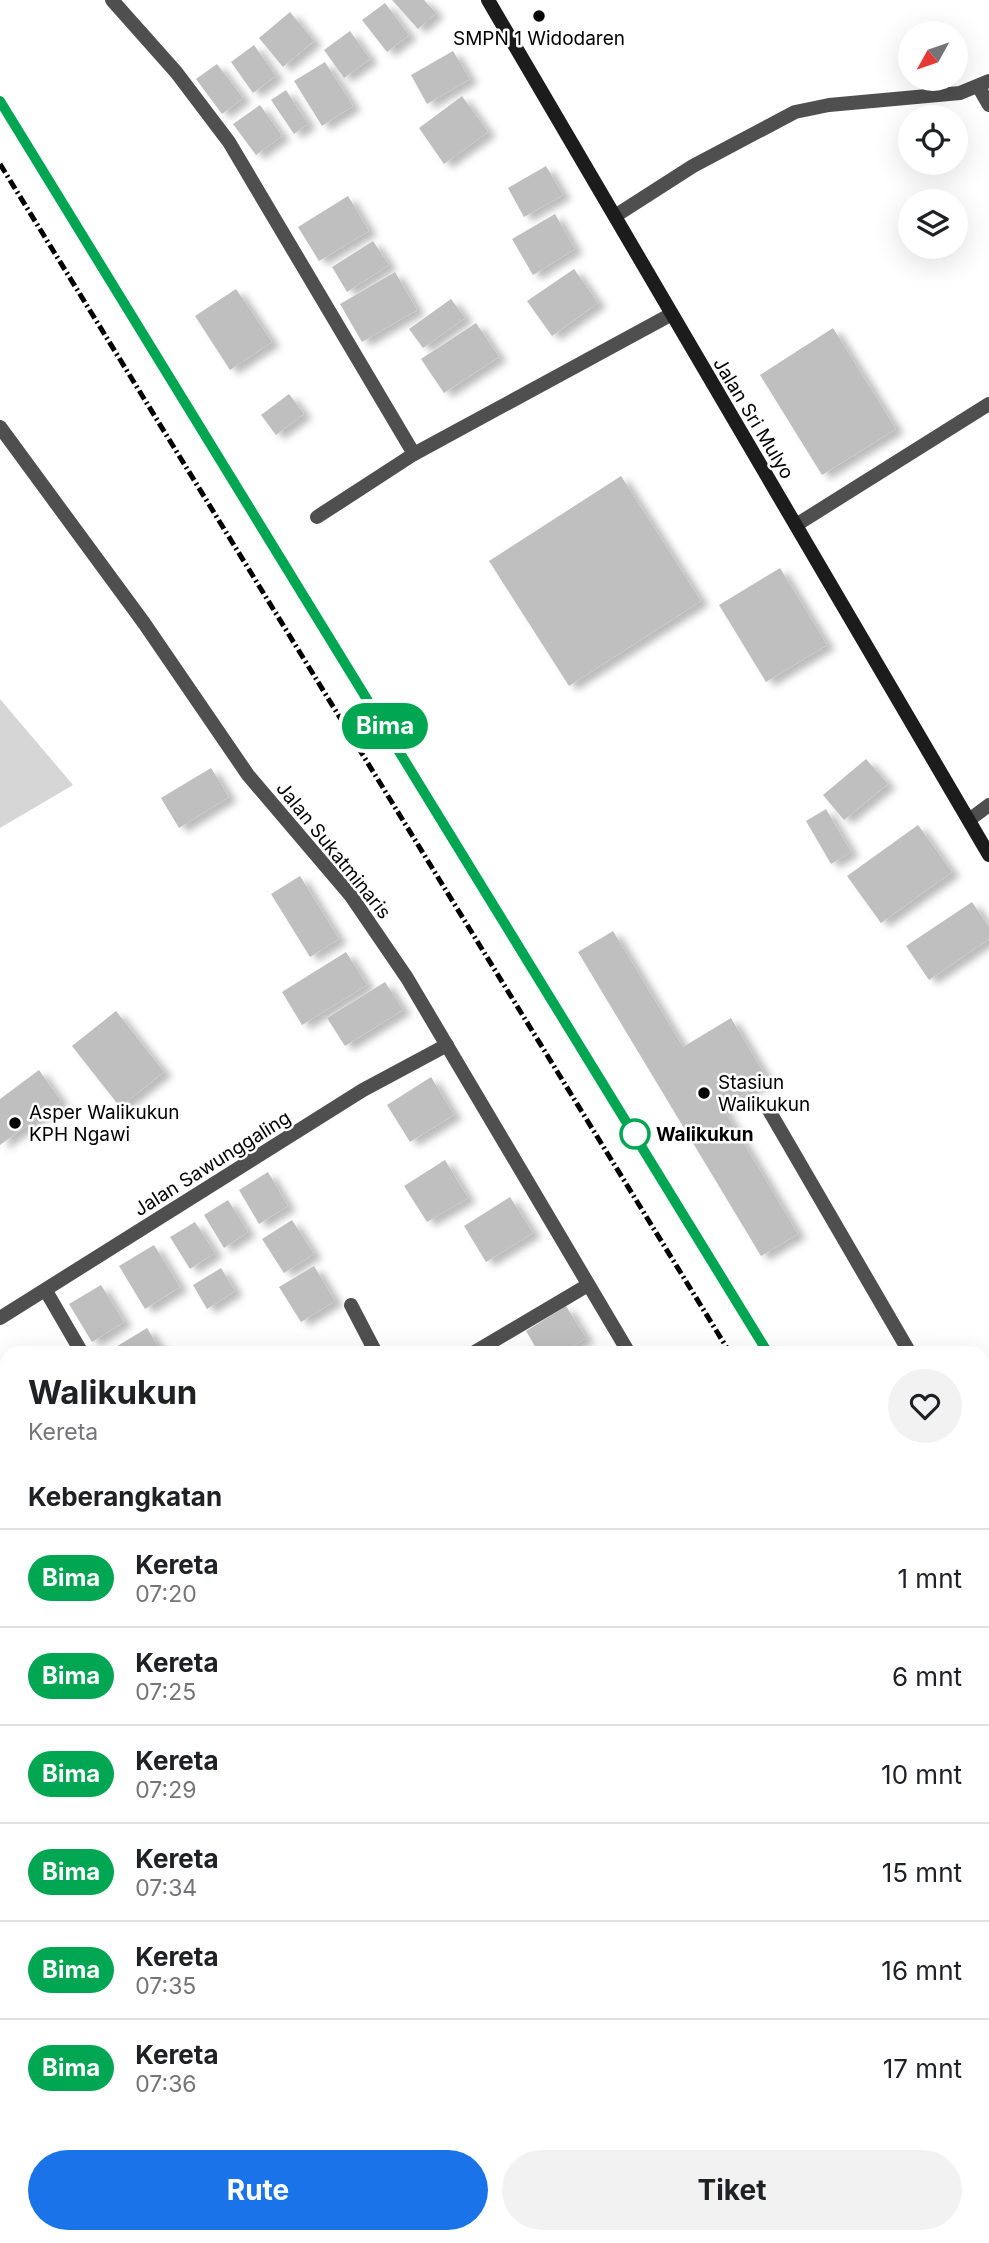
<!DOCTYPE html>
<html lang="id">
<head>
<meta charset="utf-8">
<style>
	body { margin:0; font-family:Inter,sans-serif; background:#f2f2f2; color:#202124; height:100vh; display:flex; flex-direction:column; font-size:26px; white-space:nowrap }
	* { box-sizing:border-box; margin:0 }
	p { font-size:23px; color:#757577 }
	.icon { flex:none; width:38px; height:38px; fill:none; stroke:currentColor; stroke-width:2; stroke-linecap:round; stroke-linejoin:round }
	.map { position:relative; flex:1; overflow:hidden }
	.panel { position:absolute; left:0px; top:1346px; width:990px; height:898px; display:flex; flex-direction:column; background:#fff; border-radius:21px 21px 0 0; box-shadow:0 7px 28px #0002 }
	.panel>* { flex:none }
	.badge { padding:0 14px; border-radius:23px; font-size:24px; line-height:46px }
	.needle { width:46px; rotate:230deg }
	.fabs { position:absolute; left:898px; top:21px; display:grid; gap:14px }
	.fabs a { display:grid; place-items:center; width:70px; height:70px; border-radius:50%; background:#fff; box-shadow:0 7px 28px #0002; font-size:35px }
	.map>.badge { position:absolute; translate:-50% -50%; box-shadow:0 0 0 4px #fff }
	h2 { padding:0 28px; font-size:26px; line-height:63px }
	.round { display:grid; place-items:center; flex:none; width:74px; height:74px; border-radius:37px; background:#f2f2f2 }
	.overview { display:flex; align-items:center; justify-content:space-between; height:119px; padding:0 28px }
	h1 { font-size:33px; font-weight:700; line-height:52px }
	.primary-button { display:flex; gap:14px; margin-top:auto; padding:14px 28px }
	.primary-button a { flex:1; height:80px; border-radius:42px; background:#1a73e8; color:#fff; font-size:28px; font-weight:700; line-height:80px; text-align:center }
	.primary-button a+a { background:#f2f2f2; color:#202124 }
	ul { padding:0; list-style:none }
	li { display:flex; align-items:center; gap:21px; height:98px; padding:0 28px; border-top:2px solid #e0e0e0 }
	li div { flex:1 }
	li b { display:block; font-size:26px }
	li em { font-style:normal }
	li .badge { min-width:77px; font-weight:700; text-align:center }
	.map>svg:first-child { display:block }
</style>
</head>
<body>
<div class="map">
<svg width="989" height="2243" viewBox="0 0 989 2243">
	<defs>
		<filter id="shadow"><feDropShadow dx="8" dy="4.5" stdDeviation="3.5" flood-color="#0004"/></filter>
	</defs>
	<rect width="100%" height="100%" fill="#fff"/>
	<polygon fill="#d6d6d6" points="0,699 73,785 0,828"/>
	<g fill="#bfbfbf" filter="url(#shadow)">
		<polygon points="392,0 424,0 436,13 418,29"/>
		<polygon points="385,3 409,35 387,52 362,20"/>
		<polygon points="290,12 314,41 283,67 259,38"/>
		<polygon points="350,31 370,59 344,78 324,50"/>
		<polygon points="254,45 276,76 253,93 231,62"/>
		<polygon points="453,51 470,79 427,104 411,75"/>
		<polygon points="325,62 353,106 322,126 294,81"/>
		<polygon points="217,64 243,98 222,114 196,79"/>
		<polygon points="286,90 308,124 294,134 271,100"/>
		<polygon points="462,96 488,132 444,164 419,128"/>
		<polygon points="260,105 282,136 256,155 233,124"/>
		<polygon points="546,166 563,195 524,217 508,188"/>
		<polygon points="348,196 369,231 319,261 298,227"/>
		<polygon points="555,214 575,249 533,275 512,239"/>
		<polygon points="373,241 389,265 347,292 332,267"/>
		<polygon points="574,269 598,303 552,336 527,301"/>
		<polygon points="395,272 417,310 362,342 340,304"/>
		<polygon points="236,289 272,342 230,370 195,316"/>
		<polygon points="451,299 465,318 423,348 409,329"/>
		<polygon points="476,323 499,357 444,393 421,359"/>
		<polygon points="833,328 896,429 822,475 760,375"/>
		<polygon points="289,394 304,414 276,435 261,415"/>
		<polygon points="621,476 701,601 569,686 489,561"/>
		<polygon points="780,568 827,645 766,682 719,605"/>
		<polygon points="866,759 888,784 844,820 823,795"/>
		<polygon points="211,768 229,797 179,828 161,798"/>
		<polygon points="826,809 851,852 831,864 806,821"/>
		<polygon points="918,825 952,872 881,923 847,876"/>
		<polygon points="300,876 339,939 310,957 271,894"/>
		<polygon points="972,902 989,927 989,939 929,980 906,946"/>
		<polygon points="613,931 683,1047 731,1018 768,1080 722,1107 798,1234 761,1256 578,952"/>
		<polygon points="346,952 367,985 302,1025 282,992"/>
		<polygon points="385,982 403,1010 345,1046 327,1018"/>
		<polygon points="116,1011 164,1072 120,1107 72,1046"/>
		<polygon points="39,1070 61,1101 0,1145 0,1099"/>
		<polygon points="431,1077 454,1115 410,1142 387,1105"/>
		<polygon points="445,1160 468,1198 427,1222 404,1186"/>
		<polygon points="268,1172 288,1206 259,1224 239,1190"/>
		<polygon points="510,1197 533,1233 486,1262 464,1226"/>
		<polygon points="228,1200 248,1232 224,1248 204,1215"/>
		<polygon points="292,1220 314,1254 284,1273 262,1239"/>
		<polygon points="195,1222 215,1253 190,1269 170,1237"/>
		<polygon points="154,1245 180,1287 145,1309 119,1266"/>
		<polygon points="314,1266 335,1301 301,1322 279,1287"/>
		<polygon points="221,1268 235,1291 207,1309 193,1285"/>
		<polygon points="101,1285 124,1322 92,1342 69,1304"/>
		<polygon points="566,1306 586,1338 562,1353 539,1353 526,1331"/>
		<polygon points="147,1328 162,1353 106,1353"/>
	</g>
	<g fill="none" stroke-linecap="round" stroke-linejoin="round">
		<g stroke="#4f4f4f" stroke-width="14">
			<polyline points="767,1107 910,1353"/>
			<polyline points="984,1473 989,1480"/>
			<polyline points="0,1547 7,1577"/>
		</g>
		<g stroke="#4f4f4f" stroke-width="14">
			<polyline points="112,0 176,72 229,142 414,454"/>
			<polyline points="978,86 989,105"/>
			<polyline points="615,216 693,166 795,112 829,105 960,93 989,81"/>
			<polyline points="0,427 144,623 248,775 351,896 407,978 629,1353"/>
			<polyline points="317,517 414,454 670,315"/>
			<polyline points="796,525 989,404"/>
			<polyline points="969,820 989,805"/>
			<polyline points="46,1291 82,1353"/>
			<polyline points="351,1305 376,1353"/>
			<polyline points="0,1318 363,1090 447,1045"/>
			<polyline points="473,1353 588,1285"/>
			<polyline points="984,1955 989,1960"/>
			<polyline points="0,2099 7,2095"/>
			<polyline points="380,2236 385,2243"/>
		</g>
		<g stroke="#1c1c1c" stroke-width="14">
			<polyline points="488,0 989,855"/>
			<polyline points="984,1848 989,1842"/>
			<polyline points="658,2243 663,2236"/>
		</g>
		<g stroke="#000" stroke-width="5" stroke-dasharray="10 3.5 2 3.5" stroke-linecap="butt">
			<polyline points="0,101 768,1353"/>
			<polyline points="0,164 730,1353"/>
			<polyline points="984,1708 989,1717"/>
			<polyline points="984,1773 989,1782"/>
		</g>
	</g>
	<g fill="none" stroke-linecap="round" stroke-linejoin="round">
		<defs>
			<polyline id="line" points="0,101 768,1353"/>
		</defs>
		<use href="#line" stroke="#fff" stroke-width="16"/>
		<use href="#line" stroke="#00a651" stroke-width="10"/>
	</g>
	<g fill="#000" stroke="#fff" stroke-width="2.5">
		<circle cx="539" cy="16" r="7"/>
		<circle cx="704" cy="1093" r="7"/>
		<circle cx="15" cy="1123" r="7"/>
	</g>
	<circle fill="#fff" stroke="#00a651" stroke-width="3.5" cx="635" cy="1134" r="14"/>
	<g text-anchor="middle" stroke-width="5" stroke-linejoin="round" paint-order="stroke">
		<g font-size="19" fill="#000" stroke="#fff" text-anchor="start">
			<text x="539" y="45" text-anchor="middle">SMPN 1 Widodaren</text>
			<text x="718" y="1089">Stasiun<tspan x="718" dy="22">Walikukun</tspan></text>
			<text x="29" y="1119">Asper Walikukun<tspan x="29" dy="22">KPH Ngawi</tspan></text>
		</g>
		<g font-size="19" fill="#000" stroke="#fff">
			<text transform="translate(754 418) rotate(59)" y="7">Jalan Sri Mulyo</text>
			<text transform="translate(334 850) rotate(51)" y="7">Jalan Sukatminaris</text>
			<text transform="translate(212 1163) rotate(-32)" y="7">Jalan Sawunggaling</text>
		</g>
		<g font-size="19" font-weight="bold" fill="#000" stroke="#fff" text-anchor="start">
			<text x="656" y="1141">Walikukun</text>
		</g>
	</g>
</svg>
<div class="fabs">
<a><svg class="needle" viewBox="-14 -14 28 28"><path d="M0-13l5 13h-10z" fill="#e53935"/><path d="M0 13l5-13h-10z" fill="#757577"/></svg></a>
<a><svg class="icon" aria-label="locate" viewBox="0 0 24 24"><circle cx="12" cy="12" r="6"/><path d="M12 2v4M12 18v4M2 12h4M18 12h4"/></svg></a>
<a><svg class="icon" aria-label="layers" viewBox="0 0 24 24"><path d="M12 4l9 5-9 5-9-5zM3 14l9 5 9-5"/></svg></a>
</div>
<b class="badge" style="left:385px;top:726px;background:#00a651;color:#fff">Bima</b>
<section class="panel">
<div class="overview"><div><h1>Walikukun</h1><p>Kereta</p></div><a class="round"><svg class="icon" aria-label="heart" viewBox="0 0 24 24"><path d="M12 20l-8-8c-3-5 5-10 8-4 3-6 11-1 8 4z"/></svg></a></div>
<h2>Keberangkatan</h2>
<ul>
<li><span class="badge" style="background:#00a651;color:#fff">Bima</span><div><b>Kereta</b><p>07:20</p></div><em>1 mnt</em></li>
<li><span class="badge" style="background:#00a651;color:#fff">Bima</span><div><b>Kereta</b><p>07:25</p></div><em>6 mnt</em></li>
<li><span class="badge" style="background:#00a651;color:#fff">Bima</span><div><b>Kereta</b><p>07:29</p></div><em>10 mnt</em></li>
<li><span class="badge" style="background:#00a651;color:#fff">Bima</span><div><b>Kereta</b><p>07:34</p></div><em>15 mnt</em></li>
<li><span class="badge" style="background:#00a651;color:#fff">Bima</span><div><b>Kereta</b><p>07:35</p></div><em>16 mnt</em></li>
<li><span class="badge" style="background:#00a651;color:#fff">Bima</span><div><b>Kereta</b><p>07:36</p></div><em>17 mnt</em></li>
</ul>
<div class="primary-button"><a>Rute</a><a>Tiket</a></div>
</section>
</div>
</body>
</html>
